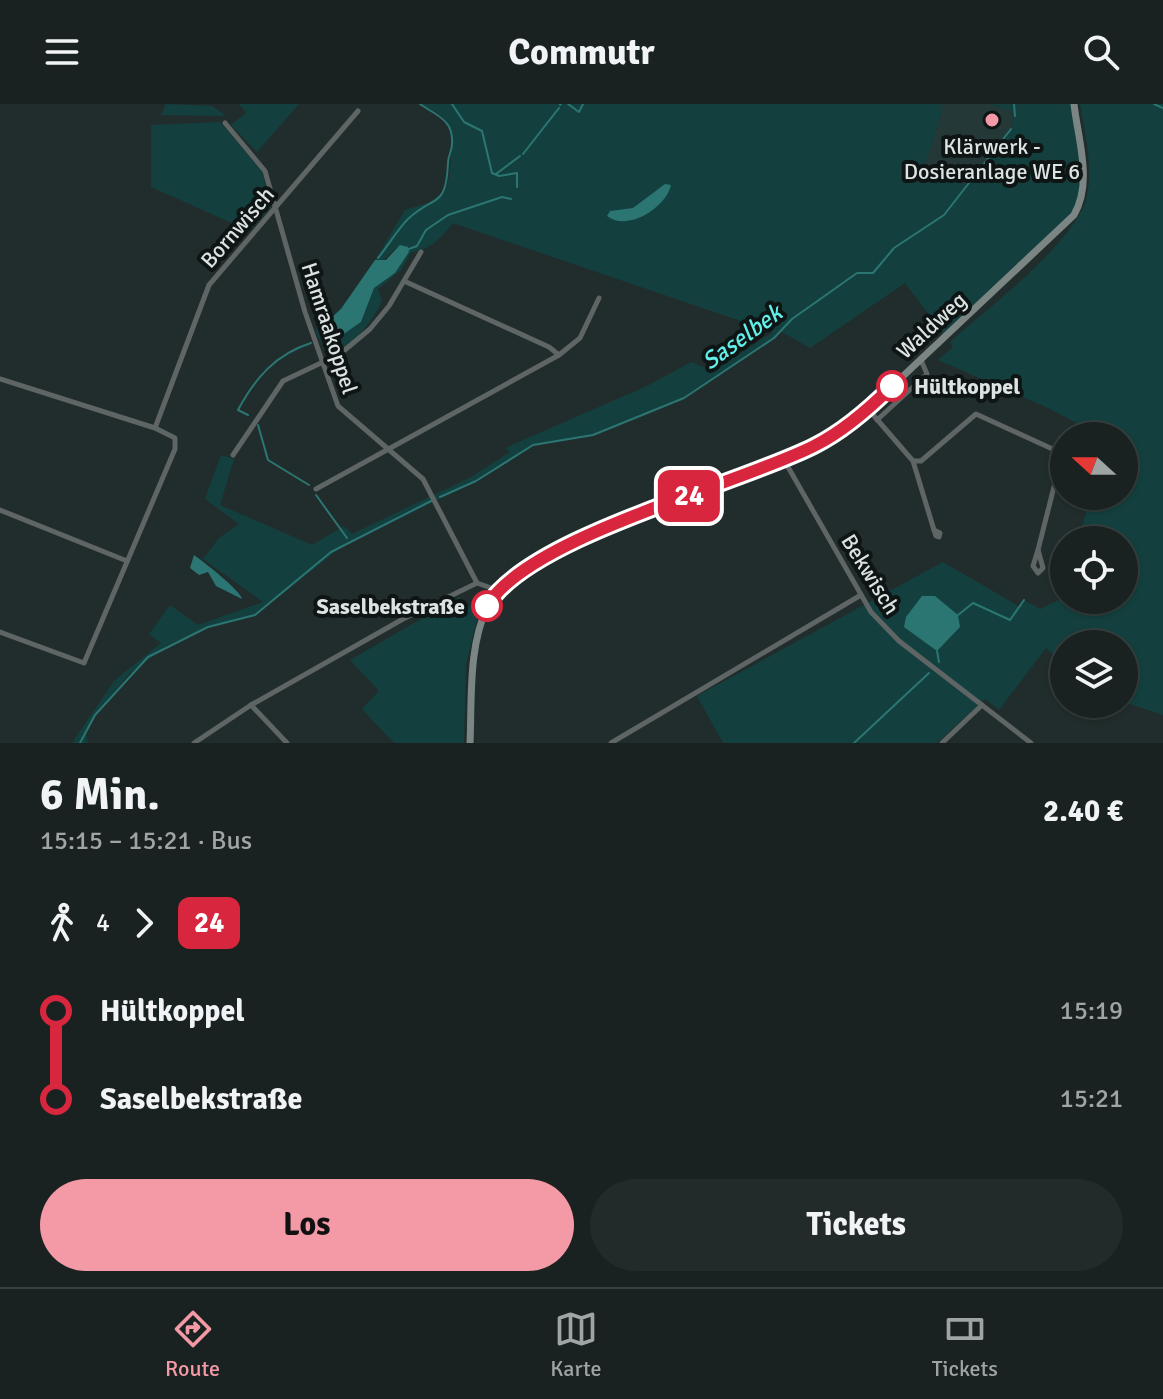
<!DOCTYPE html>
<html lang="de">
<head>
<meta charset="utf-8">
<style>
	body { margin:0; font-family:Signika,sans-serif; background:#222a2a; color:#f1f3f6; height:100vh; display:flex; flex-direction:column; font-size:30px; white-space:nowrap }
	* { box-sizing:border-box; margin:0 }
	p { font-size:26px; color:#9fa4a5 }
	.icon { flex:none; width:44px; height:44px; fill:none; stroke:currentColor; stroke-width:2; stroke-linecap:round; stroke-linejoin:round }
	.map { position:relative; height:639px; overflow:hidden }
	.details { display:flex; flex-direction:column; background:#192221; flex:1 }
	.details>* { flex:none }
	.badge { padding:0 16px; border-radius:12px; font-size:28px; line-height:52px }
	.needle { width:52px; rotate:291deg }
	.buttons { position:absolute; left:1050px; top:318px; display:grid; gap:16px }
	.buttons a { display:grid; place-items:center; width:88px; height:88px; border-radius:50%; background:#192221; box-shadow:0 2px 6px #0004,0 0 0 2px #373f3f; font-size:40px }
	.map>.badge { position:absolute; translate:-50% -50%; box-shadow:0 0 0 4px #fff }
	.legs { display:flex; align-items:center; gap:12px; height:88px; padding:0 40px; font-size:26px }
	.legs p { margin-inline-start:auto }
	.head { display:flex; align-items:center; justify-content:space-between; height:136px; padding:0 40px }
	h1 { font-size:44px; font-weight:700; line-height:60px }
	.cta { display:flex; gap:16px; margin-top:auto; padding:16px 40px }
	.cta a { flex:1; height:92px; border-radius:48px; background:#f49aa6; color:#111; font-size:32px; font-weight:700; line-height:92px; text-align:center }
	.cta a+a { background:#222a2a; color:#f1f3f6 }
	ul { padding:0 40px; list-style:none }
	li { display:flex; align-items:center; gap:28px; height:88px; font-size:30px }
	li i { display:grid; place-items:center; width:12px; height:100%; margin:0 10px; background:currentColor }
	li i::after { content:''; width:20px; height:20px; margin:-10px; border:6px solid; border-radius:50%; background:#192221 }
	li p { margin-inline-start:auto }
	li:first-child i { background:linear-gradient(#0000 50%,currentColor 0) }
	li:last-child i { background:linear-gradient(currentColor 50%,#0000 0) }
	header { display:flex; justify-content:space-between; align-items:center; height:104px; padding:0 40px; background:#192221; font-size:36px; font-weight:700 }
	.dock { display:flex; justify-content:space-around; align-items:center; height:112px; border-top:2px solid #373f3f; background:#192221; font-size:22px; color:#9fa4a5 }
	.dock a { display:grid; justify-items:center; gap:4px }
	.dock .current { color:#f49aa6 }
	.map>svg:first-child { display:block }
</style>
</head>
<body>
<header><svg class="icon" aria-label="menu" viewBox="0 0 24 24"><path d="M4 6h16M4 12h16M4 18h16"/></svg>Commutr<svg class="icon" aria-label="search" viewBox="0 0 24 24"><circle cx="10" cy="10" r="6"/><path d="M15 15l6 6"/></svg></header>
<div class="map">
<svg width="1163" height="639" viewBox="0 0 1163 639">
	<rect width="100%" height="100%" fill="#212d2c"/>
	<polygon fill="#233837" points="940,0 990,0 1015,8 1011,25 967,81 923,67 943,4"/>
	<g fill="#13403e" fill-rule="evenodd">
		<polygon points="166,0 212,2 226,12 161,11"/>
		<polygon points="239,0 299,0 257,48 231,21 246,9"/>
		<path d="M420 0H940L943 4 923 67 967 81 1011 25 1015 8 990 0H1074L1083 62 1078 103 945 232 905 179 810 244 782 228 681 295 593 331 530 342 476 377 340 444 256 511 208 523 166 542 129 570 95 611 86 630 88 639H72L114 577 161 539 149 530 170 501 198 521 263 498 203 455 219 434 239 420 205 395 221 351 234 355 220 401 312 441 344 422 352 430 471 373 510 348 505 344 649 281 691 258 713 267 773 228 453 119C442 133 429 147 411 148L401 166 378 185 382 197C373 216 349 250 326 250L315 226C356 201 380 145 405 106 418 101 437 99 444 89 451 77 455 28 446 16 438 7 428 6 420 0ZM395 145 408 148 395 169 374 184 361 218 335 236 325 238 318 229 362 179 375 156 380 159Z"/>
		<path d="M1080 0H1163V611L1124 598V540H1064V561L1046 544 999 606 985 595 937 639H723L697 592 943 458 1020 503 1023 496 1041 505 1064 493 1124 496V436H1079L1090 392H1124V332H1102L1046 303 938 256 953 243 950 238C985 207 1079 135 1087 92 1093 62 1085 29 1080 0Z"/>
		<polygon points="220,18 262,67 271,104 250,127 151,83 151,21"/>
		<polygon points="459,493 478,511 466,560 464,639 394,639 362,605 379,587 350,556"/>
	</g>
	<g fill="#2b7673">
		<path d="M665 80 671 81C666 104 627 128 607 112L610 107 633 104Z"/>
		<polygon points="400,141 408,143 409,148 395,169 374,184 361,218 335,236 325,238 318,226 341,205 375,156 386,156"/>
		<path d="M194 451C205 459 240 486 242 495L216 482 208 468 199 471 190 464Z"/>
		<polygon points="922,492 935,492 958,511 960,523 937,547 904,523 906,513"/>
	</g>
	<g fill="none" stroke-linecap="round" stroke-linejoin="round">
		<g stroke="#2b7673" stroke-width="2">
			<polyline points="452,0 464,18 482,27 492,69 499,72 517,69 517,83"/>
			<polyline points="568,0 579,8 583,0"/>
			<polyline points="1014,0 1015,12"/>
			<polyline points="1154,0 1163,4"/>
			<polyline points="560,1 561,0"/>
			<polyline points="523,50 559,4"/>
			<polyline points="496,70 520,52"/>
			<polyline points="406,146 417,142 426,126 448,111 502,93 511,95"/>
			<path d="M378 154C388 142 397 126 408 115 435 90 446 105 448 59 448 52 452 47 452 40 454 15 435 11 420 0"/>
			<path d="M248 311 238 306C255 274 276 250 311 239"/>
			<polyline points="258,321 268,356 309,381"/>
			<polyline points="316,391 347,434"/>
			<polyline points="440,393 476,377 533,341 593,331 684,294 774,234 792,215 857,169 873,169 894,144 944,111 1011,25"/>
			<polyline points="958,511 973,499 1010,516 1024,496"/>
			<polyline points="937,547 939,558"/>
			<polyline points="80,639 95,611 148,553 208,523 255,511 331,448 431,397"/>
			<polyline points="854,639 929,569"/>
		</g>
		<g stroke="#5e6564" stroke-width="5">
			<polyline points="225,19 265,67 305,208 338,302 423,375 477,479"/>
			<polyline points="404,177 549,243 559,251"/>
			<polyline points="0,275 155,324 175,334 175,345 84,559 0,528"/>
			<polyline points="868,305 913,357 934,426"/>
			<polyline points="877,316 927,270 921,256"/>
			<polyline points="155,324 209,181 358,7"/>
			<polyline points="233,351 283,277 340,250 370,225 389,202 421,148"/>
			<polyline points="784,356 871,508 899,537 1031,639"/>
			<polyline points="913,357 921,357 976,310 1059,348 1061,355 1038,446"/>
			<polyline points="316,385 559,251 580,234 599,194"/>
			<polyline points="0,406 127,457"/>
			<polygon points="934,426 940,429 939,433 936,432"/>
			<polygon points="1038,446 1043,464 1038,469 1033,462"/>
			<polyline points="477,479 497,486"/>
			<polyline points="251,601 287,639"/>
			<polyline points="194,639 251,601 403,515 477,479"/>
			<polyline points="611,639 861,491"/>
			<polyline points="942,639 982,601"/>
		</g>
		<path stroke="#7b8584" stroke-width="7" d="M470 639C472 594 468 543 488 501 516 443 719 381 784 356L817 340 866 307 1074 111C1093 78 1078 36 1074 0"/>
	</g>
	<g fill="none" stroke-linecap="round" stroke-linejoin="round">
		<defs>
			<path id="line-1" d="M487 502C529 432 735 382 814 342 844 327 869 305 892 282"/>
		</defs>
		<use href="#line-1" stroke="#fff" stroke-width="18"/>
		<use href="#line-1" stroke="#d7263d" stroke-width="12"/>
	</g>
	<circle fill="#f49aa6" stroke="#0f1414" stroke-width="3" cx="992" cy="16" r="8"/>
	<g fill="#fff" stroke="#d7263d" stroke-width="4">
		<circle cx="892" cy="282" r="14"/>
		<circle cx="487" cy="502" r="14"/>
	</g>
	<g text-anchor="middle" stroke-width="8" stroke-linejoin="round" paint-order="stroke">
		<g font-size="22" fill="#dce4e3" stroke="#0f1414">
			<text x="992" y="50">Klärwerk -<tspan x="992" dy="25">Dosieranlage WE 6</tspan></text>
		</g>
		<g font-size="22" fill="#dce4e3" stroke="#0f1414">
			<text transform="translate(237 123) rotate(-49)" y="8">Bornwisch</text>
			<text transform="translate(931 221) rotate(-43)" y="8">Waldweg</text>
			<text transform="translate(330 224) rotate(72)" y="8">Hamraakoppel</text>
			<text transform="translate(871 470) rotate(58)" y="8">Bekwisch</text>
		</g>
		<g font-size="22" font-weight="bold" fill="#dce4e3" stroke="#0f1414" text-anchor="start">
			<text x="914" y="290">Hültkoppel</text>
			<text x="465" y="510" text-anchor="end">Saselbekstraße</text>
		</g>
		<g font-size="24" font-style="italic" fill="#62efe9" stroke="#0f1414">
			<text transform="translate(742 233) rotate(-36)" y="8">Saselbek</text>
		</g>
	</g>
</svg>
<div class="buttons">
<a><svg class="needle" viewBox="-14 -14 28 28"><path d="M0-13l5 13h-10z" fill="#e53935"/><path d="M0 13l5-13h-10z" fill="#9fa4a5"/></svg></a>
<a><svg class="icon" aria-label="locate" viewBox="0 0 24 24"><circle cx="12" cy="12" r="6"/><path d="M12 2v4M12 18v4M2 12h4M18 12h4"/></svg></a>
<a><svg class="icon" aria-label="layers" viewBox="0 0 24 24"><path d="M12 4l9 5-9 5-9-5zM3 14l9 5 9-5"/></svg></a>
</div>
<b class="badge" style="left:689px;top:392px;background:#d7263d;color:#fff">24</b>
</div>
<section class="details">
<div class="head"><div><h1>6 Min.</h1><p>15:15 – 15:21 · Bus</p></div><b>2.40 €</b></div>
<div class="legs"><svg class="icon" aria-label="walk" viewBox="0 0 24 24"><circle cx="13" cy="4" r="2"/><path d="M13 8l-2 6 4 7M11 14l-3 7M7 12l3-4h3l4 4"/></svg>4<svg class="icon" aria-label="forward" viewBox="0 0 24 24"><path d="M9 5l7 7-7 7"/></svg><b class="badge" style="background:#d7263d;color:#fff">24</b></div>
<ul>
<li><i style="color:#d7263d"></i><b>Hültkoppel</b><p>15:19</p></li>
<li><i style="color:#d7263d"></i><b>Saselbekstraße</b><p>15:21</p></li>
</ul>
<div class="cta"><a>Los</a><a>Tickets</a></div>
</section>
<nav class="dock">
<a class="current"><svg class="icon" aria-label="directions" viewBox="0 0 24 24"><path d="M12 3l9 9-9 9-9-9zM9 14v-3h6M13 9l2 2-2 2"/></svg>Route</a>
<a><svg class="icon" aria-label="map" viewBox="0 0 24 24"><path d="M3 6l6-2 6 2 6-2v14l-6 2-6-2-6 2zM9 4v14M15 6v14"/></svg>Karte</a>
<a><svg class="icon" aria-label="tickets" viewBox="0 0 24 24"><path d="M3 7h18v10H3zM15 7v10"/></svg>Tickets</a>
</nav>
</body>
</html>
